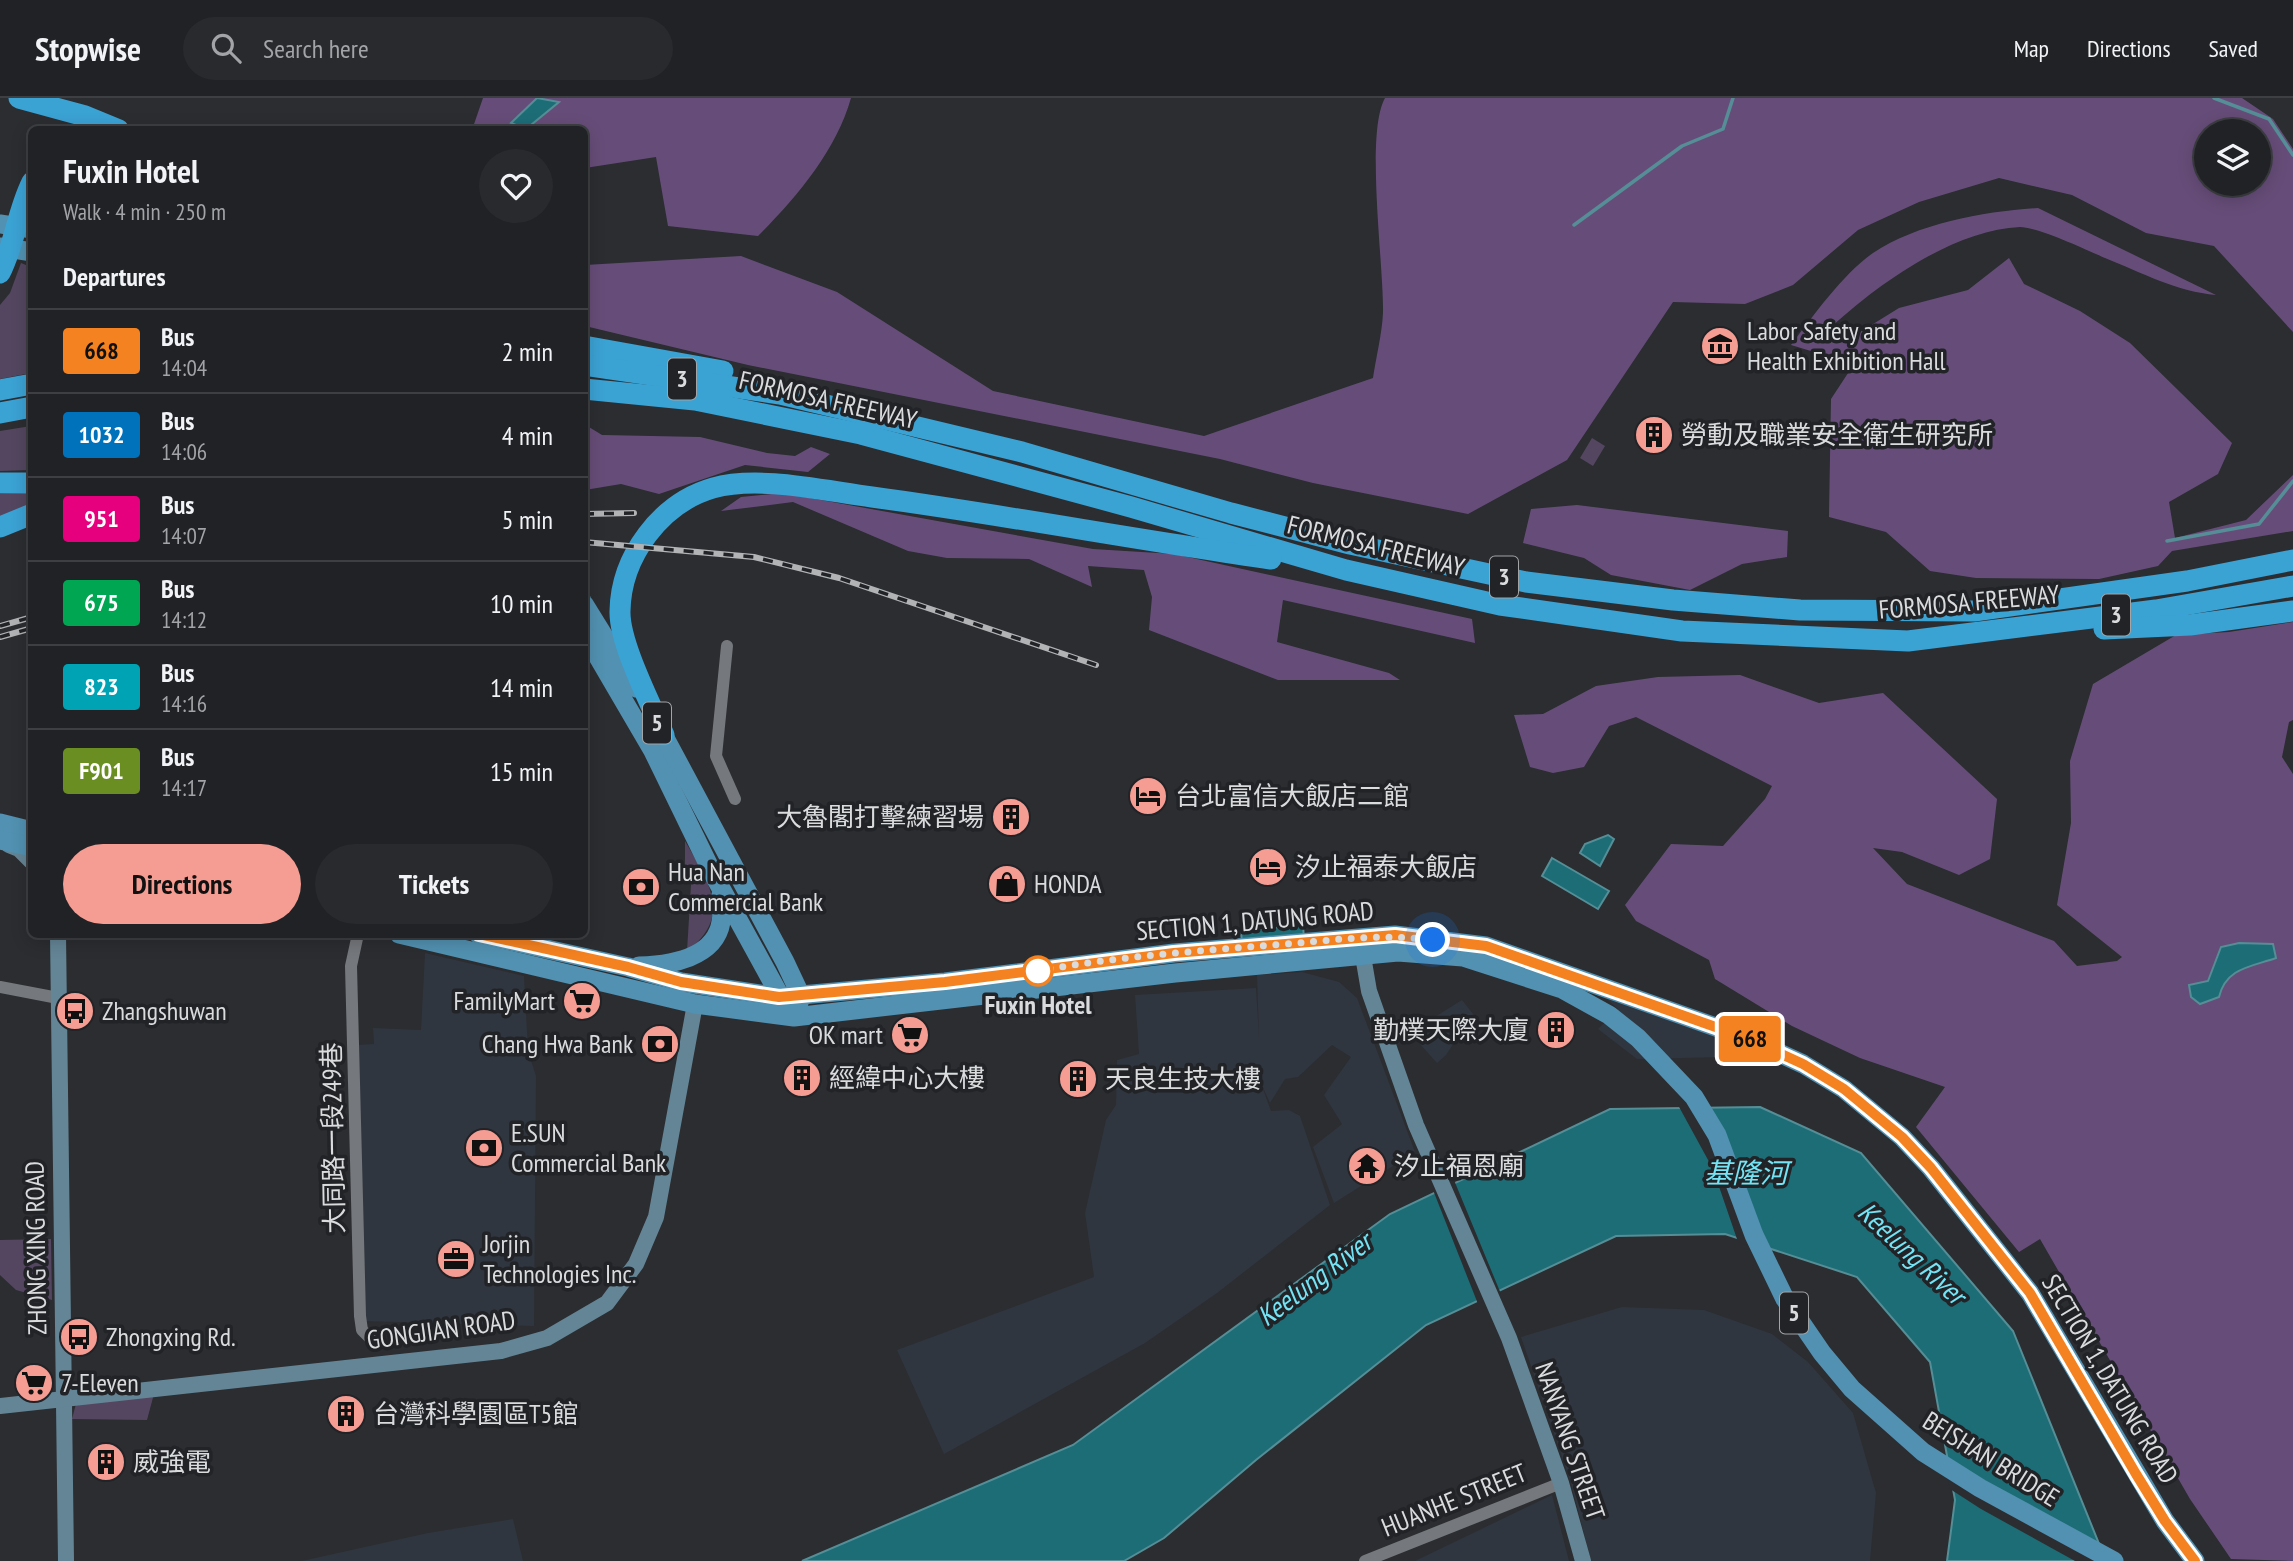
<!DOCTYPE html>
<html lang="en">
<head>
<meta charset="utf-8">
<style>
	body { margin:0; font-family:"PT Sans Narrow","Noto Sans TC",sans-serif; background:#282a2d; color:#f1f3f6; height:100vh; display:flex; flex-direction:column; font-size:26px; white-space:nowrap }
	* { box-sizing:border-box; margin:0 }
	p { font-size:23px; color:#a2a4a7 }
	.icon { flex:none; width:38px; height:38px; fill:none; stroke:currentColor; stroke-width:2; stroke-linecap:round; stroke-linejoin:round }
	.map { position:relative; flex:1; overflow:hidden }
	.drawer { position:absolute; left:28px; top:28px; width:560px; height:812px; display:flex; flex-direction:column; background:#202225; border-radius:10px; box-shadow:0 4px 18px #0003,0 0 0 2px #3d3f42 }
	.drawer>* { flex:none }
	.badge { padding:0 14px; border-radius:5px; font-size:24px; line-height:46px }
	.fabs { position:absolute; left:2194px; top:21px; display:grid; gap:14px }
	.fabs a { display:grid; place-items:center; width:77px; height:77px; border-radius:50%; background:#202225; box-shadow:0 4px 18px #0003,0 0 0 2px #3d3f42; font-size:35px }
	.you { position:absolute; width:35px; height:35px; margin:-18px; border:5px solid #fff; border-radius:50%; background:#1a73e8; box-shadow:0 0 0 10px #1a73e833 }
	.map>.badge { position:absolute; translate:-50% -50%; box-shadow:0 0 0 4px #fff }
	h2 { padding:0 35px; font-size:26px; line-height:63px }
	.round { display:grid; place-items:center; flex:none; width:74px; height:74px; border-radius:37px; background:#282a2d }
	.summary { display:flex; align-items:center; justify-content:space-between; height:119px; padding:0 35px }
	h1 { font-size:33px; font-weight:700; line-height:52px }
	.button { display:flex; gap:14px; margin-top:auto; padding:14px 35px }
	.button a { flex:1; height:80px; border-radius:42px; background:#f59c93; color:#111; font-size:28px; font-weight:700; line-height:80px; text-align:center }
	.button a+a { background:#282a2d; color:#f1f3f6 }
	ul { padding:0; list-style:none }
	li { display:flex; align-items:center; gap:21px; height:84px; padding:0 35px; border-top:2px solid #3d3f42 }
	li div { flex:1 }
	li b { display:block; font-size:26px }
	li em { font-style:normal }
	li .badge { min-width:77px; font-weight:700; text-align:center }
	header { display:flex; align-items:center; gap:42px; box-sizing:border-box; height:98px; padding:0 35px; background:#202225; border-bottom:2px solid #3d3f42 }
	header strong { font-size:33px }
	nav { display:flex; gap:38px; margin-inline-start:auto; font-size:24px }
	.search { width:490px; height:63px; background:#282a2d; display:flex; align-items:center; gap:18px; box-sizing:border-box; padding:0 24px; border-radius:38px; color:#a2a4a7; font-size:26px }
	.map>svg:first-child { display:block }
</style>
</head>
<body>
<header>
<strong>Stopwise</strong>
<div class="search"><svg class="icon" aria-label="search" viewBox="0 0 24 24"><circle cx="10" cy="10" r="6"/><path d="M15 15l6 6"/></svg>Search here</div>
<nav><a>Map</a><a>Directions</a><a>Saved</a></nav>
</header>
<div class="map">
<svg width="2293" height="1463" viewBox="0 0 2293 1463">
	<rect width="100%" height="100%" fill="#2b2d31"/>
	<g fill="#30363f">
		<polygon points="425,855 524,878 528,953 536,978 534,1228 363,1223 357,947 374,946 373,930 421,932"/>
		<polygon points="1302,874 1339,884 1357,900 1415,1054 1334,1105 1313,1049 1342,1026 1324,997 1351,959 1332,947 1298,979 1285,981 1270,1005 1260,983 1271,1013 1289,1012 1300,1018 1330,1107 1217,1195 1145,1245 944,1356 897,1252 1094,1179 1085,1115 1106,1022 1116,1007 1117,962 1139,956 1135,897 1256,890 1259,939 1257,877"/>
		<polygon points="1607,901 1770,958 1637,961 1598,931 1618,911"/>
		<polygon points="1462,902 1473,916 1446,957 1437,965 1403,927 1413,919 1422,927"/>
		<polygon points="1622,1209 1704,1212 1772,1236 1808,1264 1853,1315 1876,1395 1870,1463 1591,1463 1571,1385 1521,1239"/>
		<polygon points="1552,1397 1569,1463 1415,1463"/>
		<polygon points="513,1421 523,1463 302,1463 428,1435"/>
	</g>
	<g fill="#544660">
		<polygon points="21,165 31,169 31,275 0,281 0,207 10,195"/>
		<polygon points="31,328 31,372 0,373 0,333"/>
		<polygon points="1592,340 1605,348 1593,368 1580,360"/>
		<polygon points="31,395 31,407 0,419 0,396"/>
		<path d="M685 743C708 784 734 818 687 853L691 787 685 774Z"/>
		<polygon points="51,1141 52,1202 16,1192 0,1177 0,1142"/>
		<polygon points="155,1292 147,1322 72,1321 77,1302"/>
	</g>
	<g fill="#664d79" fill-rule="evenodd">
		<path d="M483 0H851C836 53 796 100 758 138L668 128 656 59 585 70 584 32H472Z"/>
		<path d="M1385 0H2242L2273 21 2293 51V234L2214 148 2146 135 2072 97 1999 80 1919 104 1858 132 1793 187 1745 206 1673 204 1567 362 1468 416 1313 385 1220 361 748 267 585 228V167L741 158 837 194 993 293 1204 338 1373 280C1376 259 1382 236 1383 215 1384 168 1365 36 1385 0ZM2207 33H2259V86H2207Z"/>
		<path d="M2038 110 2216 197C2178 194 2140 174 2105 160 2087 152 2038 129 2020 129 1952 132 1875 188 1827 233L1844 244 1899 210 1968 192 2009 160 2024 186 2080 213 2130 245 2232 345 2218 376 2169 404 2175 440 2246 422 2293 377V433L2172 453 2158 468 2099 481 1976 480 1930 473 1886 434 1829 419 1831 301 1854 266 1791 247C1812 219 1845 174 1873 155 1918 125 1986 113 2038 110Z"/>
		<polygon points="584,326 602,337 700,339 767,355 795,358 811,349 830,356 808,374 745,367 659,396 621,386 585,392"/>
		<polygon points="782,395 1093,451 1174,456 1472,521 1475,545 1283,502 1277,544 1389,575 1400,582 1278,582 1149,532 1152,499 1144,472 1088,468 1092,489 1029,461 947,460 908,453 793,404 721,413 741,399"/>
		<polygon points="1577,407 1788,433 1787,459 1742,466 1690,492 1611,477 1584,460 1523,445 1531,411"/>
		<polygon points="2293,524 2293,622 2289,624 2282,659 2293,676 2293,1463 2231,1461 2190,1401 2040,1141 2019,1154 1916,1029 1945,989 1860,960 1792,928 1715,881 1709,862 1636,823 1625,807 1671,746 1723,748 1765,701 1772,688 1636,619 1609,628 1584,669 1553,675 1530,669 1514,617 1543,616 1596,588 1658,579 1740,577 1819,605 1883,595 1997,701 1990,761 1959,777 1902,754 1873,750 1907,786 2054,843 2077,868 2117,863 2122,859 2057,807 2071,725 2070,663 2093,586 2176,537 2229,534"/>
	</g>
	<g fill="#1d6d77" stroke="#558e96" stroke-width="2">
		<polygon points="537,0 559,4 526,31 511,25"/>
		<polygon points="1608,737 1614,741 1600,768 1580,755 1585,746"/>
		<polygon points="1552,760 1609,793 1598,811 1542,778"/>
		<polygon points="1303,827 1304,841 1242,845 1241,833"/>
		<path d="M2239 845 2273 846 2276 860C2250 869 2226 870 2219 899L2200 906 2191 899 2189 887 2208 883 2221 849Z"/>
		<polygon points="1760,1009 1861,1055 2013,1233 2106,1463 1947,1463 1955,1402 1930,1264 1857,1179 1725,1136 1616,1138 1426,1227 1256,1362 1164,1440 1124,1463 802,1463 1073,1347 1390,1116 1610,1011"/>
	</g>
	<g fill="#2b2d31">
		<polygon points="1703,1006 1770,1155 1738,1144 1713,1071 1678,1007"/>
		<polygon points="1454,1082 1501,1196 1478,1206 1433,1092"/>
		<polygon points="1945,1368 2110,1463 2075,1463 1981,1411 1950,1391"/>
	</g>
	<g fill="none" stroke-linecap="round" stroke-linejoin="round">
		<g stroke="#558e96" stroke-width="3.5">
			<polyline points="2214,0 2269,21 2293,57"/>
			<polyline points="1574,127 1682,48 1723,31 1733,0"/>
			<polyline points="2167,443 2259,426 2293,383"/>
		</g>
		<g stroke="#75787c" stroke-width="12">
			<polyline points="727,548 716,658 735,701"/>
			<polyline points="358,836 351,868 360,1218 362,1232 370,1240"/>
			<polyline points="0,889 58,900"/>
			<polyline points="1365,1463 1561,1385"/>
		</g>
		<g stroke="#648596" stroke-width="16">
			<polyline points="9,747 19,751 32,764"/>
			<polyline points="58,836 66,1463"/>
			<polyline points="1363,858 1369,893 1416,1027 1509,1240 1561,1385 1583,1463"/>
			<polyline points="0,1308 501,1253 547,1240 607,1205 636,1166 656,1119 695,906"/>
		</g>
		<g stroke="#5291b1" stroke-width="19">
			<polyline points="0,126 32,131"/>
			<polyline points="0,149 32,154"/>
			<polyline points="584,506 636,590"/>
			<polyline points="584,535 653,653 712,774 785,907"/>
			<polyline points="657,625 785,864 801,898 798,908"/>
			<polyline points="0,725 32,733"/>
			<polyline points="0,742 32,749"/>
			<polyline points="399,836 695,906 794,919 1175,875 1398,854 1463,859 1562,891 1609,917 1638,940 1694,999 1717,1037 1754,1137 1785,1201 1822,1255 1852,1291 1923,1354 1980,1390 2114,1463"/>
			<polyline points="478,836 628,869 681,884 779,899 945,884 1174,855 1395,837 1486,848 1744,939 1803,966 1844,991 1902,1039 1931,1070 2030,1195 2165,1423 2195,1463"/>
			<path d="M639 868C670 867 715 860 721 824 723 815 721 805 721 796"/>
		</g>
		<g stroke="#3ba2d4" stroke-width="21">
			<polyline points="19,0 85,18 119,32"/>
			<path d="M0 175C15 146 17 114 32 84"/>
			<polyline points="584,248 723,273"/>
			<polyline points="584,267 780,296 1022,354 1231,415 1350,446 1526,484 1673,502 1800,512 1974,513 2187,483 2293,462"/>
			<polyline points="584,291 695,302 861,336 1131,409 1346,472 1500,507 1682,533 1908,543 2156,512 2293,488"/>
			<polyline points="0,292 32,286"/>
			<polyline points="0,315 32,309"/>
			<polyline points="0,385 32,385"/>
			<polyline points="0,429 32,416"/>
			<polyline points="2104,531 2190,527 2293,513"/>
			<path d="M664 637C651 606 619 545 620 513 621 458 661 405 713 390 759 377 825 393 872 399 1005 417 1137 442 1271 461"/>
		</g>
		<defs>
			<g id="rail">
				<polyline points="584,416 634,415"/>
				<polyline points="584,444 754,459 839,480 1096,567"/>
				<polyline points="0,528 32,519"/>
				<polyline points="0,539 32,530"/>
			</g>
		</defs>
		<use href="#rail" stroke="#b1b3b5" stroke-width="6"/>
		<use href="#rail" stroke="#212327" stroke-width="3.5" stroke-dasharray="10" stroke-linecap="butt"/>
	</g>
	<g fill="none" stroke-linecap="round" stroke-linejoin="round">
		<defs>
			<polyline id="line" points="479,836 628,869 681,884 779,899 945,884 1174,855 1395,837 1486,848 1744,939 1803,966 1844,991 1902,1039 1931,1070 2030,1195 2136,1376 2165,1423 2195,1463"/>
		</defs>
		<use href="#line" stroke="#fff" stroke-width="16"/>
		<use href="#line" stroke="#f58220" stroke-width="10"/>
		<path stroke="#d9dbdd" stroke-width="7" stroke-dasharray="0 12.6" d="M1038 873C1115 859 1195 853 1273 847 1327 843 1379 835 1433 842"/>
	</g>
	<defs>
		<symbol id="museum-disc" viewBox="-11 -11 22 22"><circle r="9.5" fill="#f59c93" stroke="#212327"/><path d="M0-6L6-3V-2H-6V-3ZM-5-1h2V3h-2ZM-1-1h2V3h-2ZM3-1h2V3H3ZM-6 4H6V6H-6Z" fill="#111"/></symbol>
		<symbol id="building-disc" viewBox="-11 -11 22 22"><circle r="9.5" fill="#f59c93" stroke="#212327"/><path d="M-4-6H4V6H1V3H-1V6H-4ZM-2.5-4.3h1.7v1.8h-1.7ZM.8-4.3h1.7v1.8H.8ZM-2.5-1h1.7V.8h-1.7ZM.8-1h1.7V.8H.8Z" fill="#111"/></symbol>
		<symbol id="hotel-disc" viewBox="-11 -11 22 22"><circle r="9.5" fill="#f59c93" stroke="#212327"/><path d="M-6-4.5h1.5V1H6V5H4.5V3h-9V5H-6ZM-4 0a1.8 1.8 0 1 1 3.6 0ZM.5 0V-2.5h3Q6-2.5 6 0Z" fill="#111"/></symbol>
		<symbol id="shop-disc" viewBox="-11 -11 22 22"><circle r="9.5" fill="#f59c93" stroke="#212327"/><path d="M-5-2.5h2.3a2.7 3.5 0 0 1 5.4 0H5L5.5 6h-11ZM-1.5-2.5h3a1.5 2.3 0 0 0-3 0Z" fill="#111"/></symbol>
		<symbol id="bank-disc" viewBox="-11 -11 22 22"><circle r="9.5" fill="#f59c93" stroke="#212327"/><path d="M-6-4H6V4H-6ZM0-2.3a2.3 2.3 0 1 0 0 4.6a2.3 2.3 0 1 0 0-4.6Z" fill="#111"/></symbol>
		<symbol id="supermarket-disc" viewBox="-11 -11 22 22"><circle r="9.5" fill="#f59c93" stroke="#212327"/><path d="M-6-5.5h2.5l.6 2H6L4.5 2H-2.5L-4.4-4H-6ZM-1.5 3.2a1.3 1.3 0 1 0 .1 0ZM3 3.2a1.3 1.3 0 1 0 .1 0Z" fill="#111"/></symbol>
		<symbol id="bus-disc" viewBox="-11 -11 22 22"><circle r="9.5" fill="#f59c93" stroke="#212327"/><path d="M-5-6H5V4H4V6H2V4H-2V6H-4V4H-5ZM-3.5-4V0h7V-4ZM-3.5 1.2v1.5H-2V1.2ZM2 1.2v1.5H3.5V1.2Z" fill="#111"/></symbol>
		<symbol id="temple-disc" viewBox="-11 -11 22 22"><circle r="9.5" fill="#f59c93" stroke="#212327"/><path d="M0-6L5-2H3V0L6.5 2.5H4V6H1.5V3h-3V6H-4V2.5H-6.5L-3 0V-2H-5Z" fill="#111"/></symbol>
		<symbol id="office-disc" viewBox="-11 -11 22 22"><circle r="9.5" fill="#f59c93" stroke="#212327"/><path d="M-6-3h4V-5.5h4V-3h4V5H-6ZM-1-4.5V-3h2v-1.5ZM-6 0V1H6V0Z" fill="#111"/></symbol>
	</defs>
	<g fill-rule="evenodd">
		<use href="#museum-disc" x="1698" y="226" width="44" height="44"/>
		<use href="#building-disc" x="1632" y="315" width="44" height="44"/>
		<use href="#hotel-disc" x="1126" y="676" width="44" height="44"/>
		<use href="#building-disc" x="989" y="697" width="44" height="44"/>
		<use href="#hotel-disc" x="1246" y="747" width="44" height="44"/>
		<use href="#shop-disc" x="985" y="764" width="44" height="44"/>
		<use href="#bank-disc" x="619" y="767" width="44" height="44"/>
		<use href="#supermarket-disc" x="560" y="881" width="44" height="44"/>
		<use href="#bus-disc" x="53" y="891" width="44" height="44"/>
		<use href="#building-disc" x="1534" y="910" width="44" height="44"/>
		<use href="#supermarket-disc" x="888" y="915" width="44" height="44"/>
		<use href="#bank-disc" x="638" y="924" width="44" height="44"/>
		<use href="#building-disc" x="780" y="958" width="44" height="44"/>
		<use href="#building-disc" x="1056" y="959" width="44" height="44"/>
		<use href="#bank-disc" x="462" y="1028" width="44" height="44"/>
		<use href="#temple-disc" x="1345" y="1046" width="44" height="44"/>
		<use href="#office-disc" x="434" y="1139" width="44" height="44"/>
		<use href="#bus-disc" x="57" y="1217" width="44" height="44"/>
		<use href="#supermarket-disc" x="12" y="1263" width="44" height="44"/>
		<use href="#building-disc" x="324" y="1294" width="44" height="44"/>
		<use href="#building-disc" x="84" y="1342" width="44" height="44"/>
	</g>
	<circle fill="#fff" stroke="#f58220" stroke-width="3.5" cx="1038" cy="873" r="14"/>
	<g text-anchor="middle" stroke-width="7" stroke-linejoin="round" paint-order="stroke">
		<g fill="#212327" stroke="#a2a4a6" stroke-width="2">
			<rect x="668" y="260.5" width="28" height="41" rx="5"/>
			<rect x="1490" y="458.5" width="28" height="41" rx="5"/>
			<rect x="2102" y="496.5" width="28" height="41" rx="5"/>
			<rect x="643" y="604.5" width="28" height="41" rx="5"/>
			<rect x="1780" y="1194.5" width="28" height="41" rx="5"/>
		</g>
		<g font-size="24" font-weight="bold" fill="#d9dbdd">
			<text x="682" y="289">3</text>
			<text x="1504" y="487">3</text>
			<text x="2116" y="525">3</text>
			<text x="657" y="633">5</text>
			<text x="1794" y="1223">5</text>
		</g>
		<g font-size="26" fill="#d9dbdd" stroke="#212327" text-anchor="start">
			<text x="1747" y="242">Labor Safety and<tspan x="1747" dy="30">Health Exhibition Hall</tspan></text>
			<text x="1681" y="346">勞動及職業安全衛生研究所</text>
			<text x="1175" y="707">台北富信大飯店二館</text>
			<text x="984" y="728" text-anchor="end">大魯閣打擊練習場</text>
			<text x="1295" y="778">汐止福泰大飯店</text>
			<text x="668" y="783">Hua Nan<tspan x="668" dy="30">Commercial Bank</tspan></text>
			<text x="1034" y="795">HONDA</text>
			<text x="555" y="912" text-anchor="end">FamilyMart</text>
			<text x="102" y="922">Zhangshuwan</text>
			<text x="1529" y="941" text-anchor="end">勤樸天際大廈</text>
			<text x="883" y="946" text-anchor="end">OK mart</text>
			<text x="633" y="955" text-anchor="end">Chang Hwa Bank</text>
			<text x="829" y="989">經緯中心大樓</text>
			<text x="1105" y="990">天良生技大樓</text>
			<text x="511" y="1044">E.SUN<tspan x="511" dy="30">Commercial Bank</tspan></text>
			<text x="1394" y="1077">汐止福恩廟</text>
			<text x="483" y="1155">Jorjin<tspan x="483" dy="30">Technologies Inc.</tspan></text>
			<text x="106" y="1248">Zhongxing Rd.</text>
			<text x="61" y="1294">7-Eleven</text>
			<text x="373" y="1325">台灣科學園區T5館</text>
			<text x="133" y="1373">威強電</text>
		</g>
		<g font-size="26" fill="#d9dbdd" stroke="#212327">
			<text transform="translate(828 302) rotate(13)" y="9">FORMOSA FREEWAY</text>
			<text transform="translate(1376 448) rotate(14)" y="9">FORMOSA FREEWAY</text>
			<text transform="translate(1969 504) rotate(-5)" y="9">FORMOSA FREEWAY</text>
			<text transform="translate(1255 823) rotate(-5)" y="9">SECTION 1, DATUNG ROAD</text>
			<text transform="translate(333 1040) rotate(-91)" y="9">大同路一段249巷</text>
			<text transform="translate(36 1150) rotate(-91)" y="9">ZHONG XING ROAD</text>
			<text transform="translate(441 1232) rotate(-8)" y="9">GONGJIAN ROAD</text>
			<text transform="translate(2110 1281) rotate(59)" y="9">SECTION 1, DATUNG ROAD</text>
			<text transform="translate(1570 1343) rotate(71)" y="9">NANYANG STREET</text>
			<text transform="translate(1991 1361) rotate(32)" y="9">BEISHAN BRIDGE</text>
			<text transform="translate(1454 1402) rotate(-22)" y="9">HUANHE STREET</text>
		</g>
		<g font-size="26" font-weight="bold" fill="#d9dbdd" stroke="#212327">
			<text x="1038" y="916">Fuxin Hotel</text>
		</g>
		<g font-size="28" font-style="italic" fill="#74e4f5" stroke="#212327">
			<text x="1746" y="1085">基隆河</text>
			<text transform="translate(1912 1155) rotate(43)" y="10">Keelung River</text>
			<text transform="translate(1314 1181) rotate(-37)" y="10">Keelung River</text>
		</g>
	</g>
</svg>
<div class="fabs">
<a><svg class="icon" aria-label="layers" viewBox="0 0 24 24"><path d="M12 4l9 5-9 5-9-5zM3 14l9 5 9-5"/></svg></a>
</div>
<div class="you" style="left:1433px;top:842px"></div>
<b class="badge" style="left:1750px;top:941px;background:#f58220;color:#111">668</b>
<section class="drawer">
<div class="summary"><div><h1>Fuxin Hotel</h1><p>Walk · 4 min · 250 m</p></div><a class="round"><svg class="icon" aria-label="heart" viewBox="0 0 24 24"><path d="M12 20l-8-8c-3-5 5-10 8-4 3-6 11-1 8 4z"/></svg></a></div>
<h2>Departures</h2>
<ul>
<li><span class="badge" style="background:#f58220;color:#111">668</span><div><b>Bus</b><p>14:04</p></div><em>2 min</em></li>
<li><span class="badge" style="background:#0072bc;color:#fff">1032</span><div><b>Bus</b><p>14:06</p></div><em>4 min</em></li>
<li><span class="badge" style="background:#e6007e;color:#fff">951</span><div><b>Bus</b><p>14:07</p></div><em>5 min</em></li>
<li><span class="badge" style="background:#00a651;color:#fff">675</span><div><b>Bus</b><p>14:12</p></div><em>10 min</em></li>
<li><span class="badge" style="background:#00a3b4;color:#fff">823</span><div><b>Bus</b><p>14:16</p></div><em>14 min</em></li>
<li><span class="badge" style="background:#6b8e23;color:#fff">F901</span><div><b>Bus</b><p>14:17</p></div><em>15 min</em></li>
</ul>
<div class="button"><a>Directions</a><a>Tickets</a></div>
</section>
</div>
</body>
</html>
